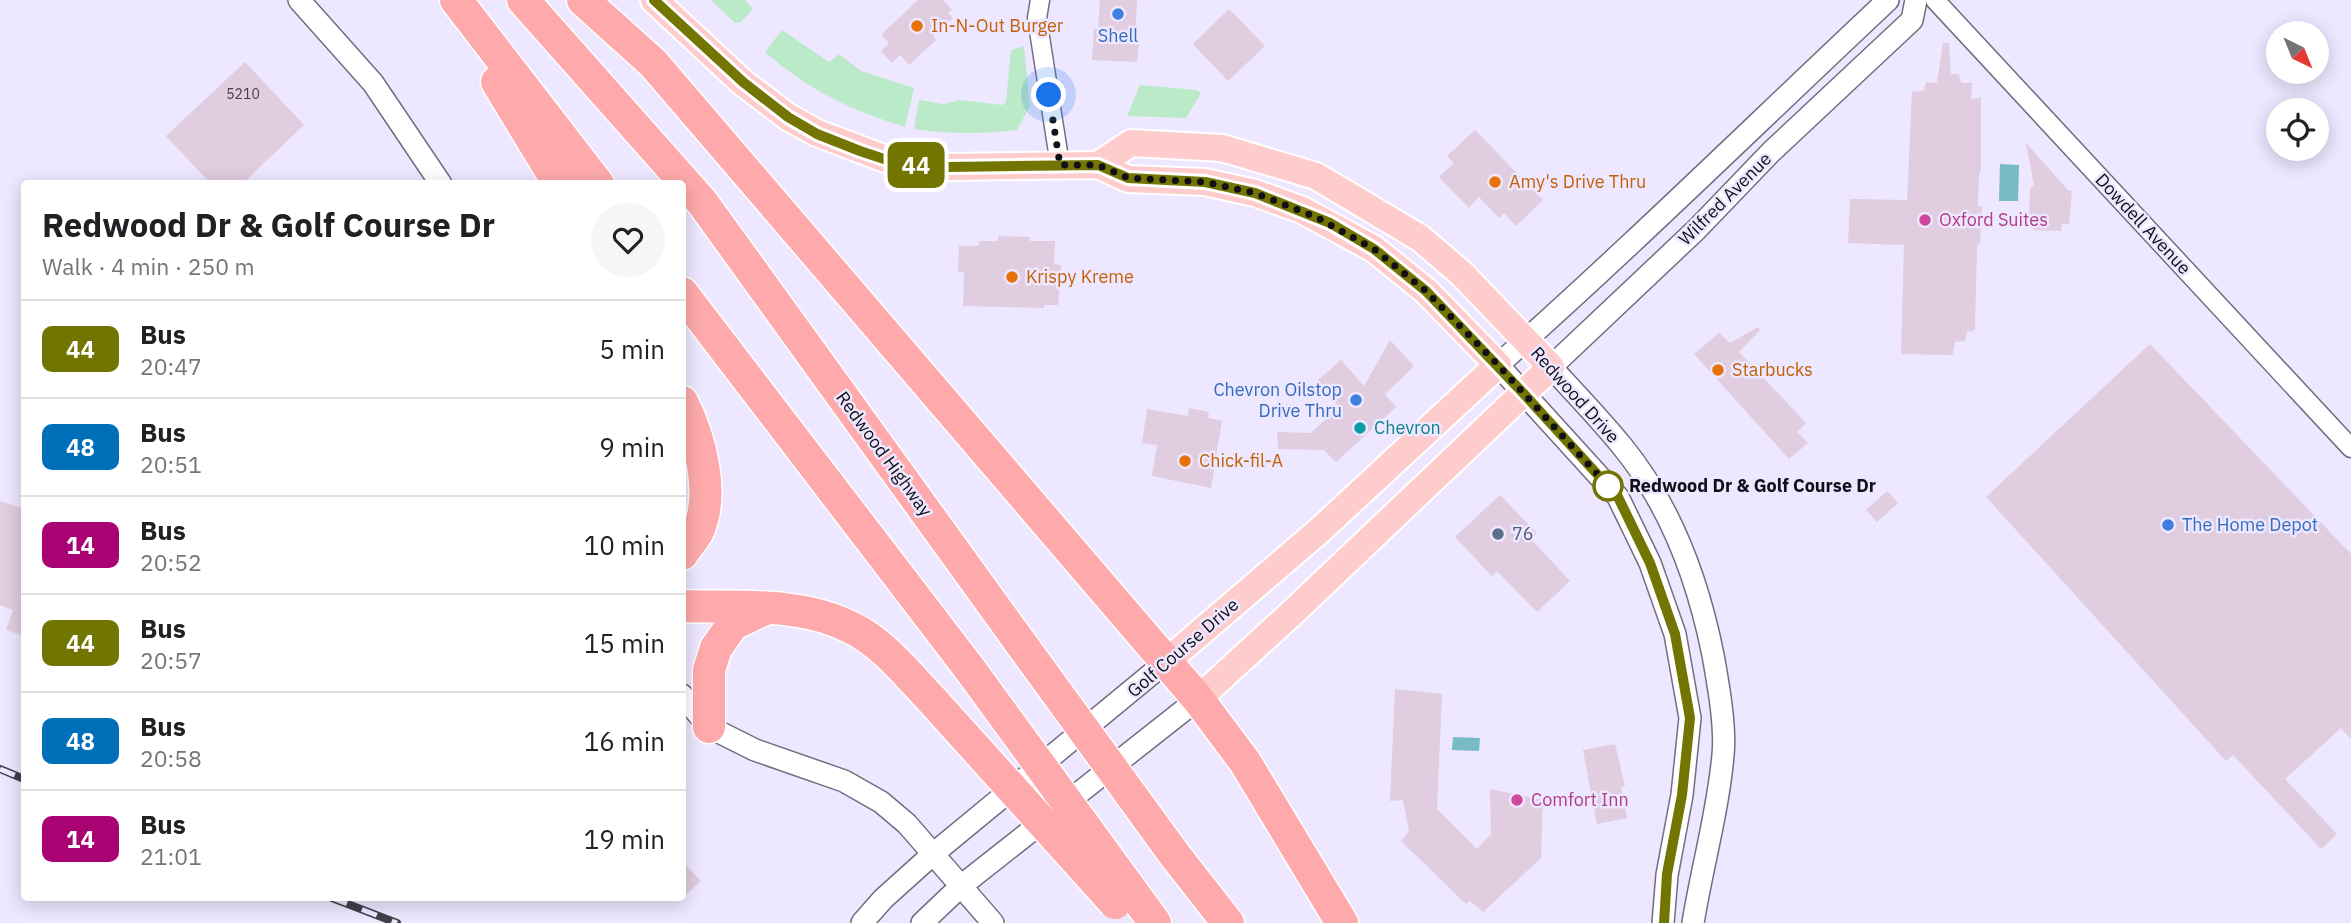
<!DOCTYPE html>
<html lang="en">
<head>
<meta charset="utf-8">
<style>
	body { margin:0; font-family:"IBM Plex Sans",sans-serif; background:#f6f6f6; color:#202124; height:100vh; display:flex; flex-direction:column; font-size:26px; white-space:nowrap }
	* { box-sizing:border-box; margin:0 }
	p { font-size:23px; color:#757577 }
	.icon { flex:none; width:38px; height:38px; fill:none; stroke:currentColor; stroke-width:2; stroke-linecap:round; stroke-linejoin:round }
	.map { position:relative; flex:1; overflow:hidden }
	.panel { position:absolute; left:21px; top:180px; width:665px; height:721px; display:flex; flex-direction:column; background:#fff; border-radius:7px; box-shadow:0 4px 18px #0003 }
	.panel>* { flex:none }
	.badge { padding:0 14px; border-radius:10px; font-size:24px; line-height:46px }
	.needle { width:46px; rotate:137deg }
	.fabs { position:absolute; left:2266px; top:21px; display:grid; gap:14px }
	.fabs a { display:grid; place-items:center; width:63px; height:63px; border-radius:50%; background:#fff; box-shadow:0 4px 18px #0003; font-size:35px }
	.you { position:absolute; width:35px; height:35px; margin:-18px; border:5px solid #fff; border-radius:50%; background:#1a73e8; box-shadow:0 0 0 10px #1a73e833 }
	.map>.badge { position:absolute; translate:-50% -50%; box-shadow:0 0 0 4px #fff }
	.round { display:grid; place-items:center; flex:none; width:74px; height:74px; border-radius:37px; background:#f6f6f6 }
	.head { display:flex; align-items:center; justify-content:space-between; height:119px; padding:0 21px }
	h1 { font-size:33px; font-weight:700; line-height:52px }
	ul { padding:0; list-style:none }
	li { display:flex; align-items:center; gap:21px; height:98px; padding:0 21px; border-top:2px solid #e0e0e0 }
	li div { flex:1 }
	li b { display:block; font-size:26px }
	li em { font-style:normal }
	li .badge { min-width:77px; font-weight:700; text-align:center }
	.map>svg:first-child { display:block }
</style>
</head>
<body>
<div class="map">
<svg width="2351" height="923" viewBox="0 0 2351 923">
	<rect width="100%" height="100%" fill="#ede7ff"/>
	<g fill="#bbeac9">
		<polygon points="711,0 745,0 753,9 741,22 735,23"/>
		<path d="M782 30 829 62 839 54 861 71 914 88 905 127C848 109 810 91 765 52Z"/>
		<path d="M1024 46 1030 106 1017 130C982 134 949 134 914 129L919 100 943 104 961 100 1002 105 1006 102 1011 50Z"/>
		<polygon points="1140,85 1196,90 1201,93 1186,118 1127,116"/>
	</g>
	<g fill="#78bbc5">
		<polygon points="2000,164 2019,165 2018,201 1999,201"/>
		<polygon points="1453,737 1480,738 1479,751 1452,750"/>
	</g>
	<g fill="#e0cddf">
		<polygon points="918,0 943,0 952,10 948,13 953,18 933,36 936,40 909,65 900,55 892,63 881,51 889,43 881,35"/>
		<polygon points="1100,0 1137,0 1135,44 1139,44 1137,62 1092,60 1094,29 1098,29"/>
		<polygon points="1229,9 1265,46 1228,81 1193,44"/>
		<polygon points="1943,43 1949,43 1951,74 1959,74 1961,83 1972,83 1971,100 1981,97 1981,172 1979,173 1978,206 1982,206 1980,244 1977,245 1975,330 1967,332 1965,341 1955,342 1953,355 1901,354 1904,245 1848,243 1850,199 1907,200 1912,92 1924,91 1926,82 1937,83"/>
		<polygon points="245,62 304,125 242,184 211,184 166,136"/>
		<polygon points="1475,130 1543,200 1516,226 1504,213 1499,218 1479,197 1469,208 1439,177 1454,163 1447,156"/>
		<polygon points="2026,143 2068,190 2072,191 2069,224 2062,224 2061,231 2033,230 2032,222 2029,221 2030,188 2034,186"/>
		<polygon points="998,236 1030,237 1030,241 1055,241 1054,264 1061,265 1058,305 1044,305 1044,308 963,306 964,272 958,272 959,246 979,246 979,241 998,241"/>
		<polygon points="1758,327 1760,330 1739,352 1806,423 1797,432 1808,443 1789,459 1694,354 1719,333 1730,343"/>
		<polygon points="1390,340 1414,366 1385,394 1396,407 1336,462 1324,450 1278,449 1277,432 1311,433 1339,407 1316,382 1341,360 1364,386"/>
		<polygon points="2150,344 2351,554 2351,739 2341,728 2285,779 2337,834 2321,849 2233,755 2226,761 1986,497"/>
		<polygon points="1189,408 1209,412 1208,418 1222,421 1211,488 1152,476 1157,445 1142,443 1147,409 1188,416"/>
		<polygon points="1887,491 1898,503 1877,522 1866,510"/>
		<polygon points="1500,495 1537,533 1531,539 1570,581 1537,612 1497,571 1492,576 1455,537"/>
		<polygon points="0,501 24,509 24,636 6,630 13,610 0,605"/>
		<polygon points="1395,689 1442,694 1437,809 1477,849 1491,834 1490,789 1543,800 1541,858 1483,912 1470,901 1466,904 1401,841 1409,831 1403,800 1390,801"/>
		<polygon points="1615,744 1625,786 1621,787 1627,818 1597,824 1583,750"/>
		<polygon points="682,861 701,881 682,898"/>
	</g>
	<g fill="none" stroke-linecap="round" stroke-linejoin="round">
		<defs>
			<g id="minor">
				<polyline points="1040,0 1037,18 1060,165"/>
				<polyline points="1935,0 2351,448"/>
			</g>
			<g id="tertiary">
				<polyline points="299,0 373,83 441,184"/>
				<polyline points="682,695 709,727 755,750 844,781 881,802 907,824 993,923"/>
				<polyline points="862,923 883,899 933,854 1166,662"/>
				<polyline points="922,923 961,886 1198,699"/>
				<path d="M1663 923 1667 875 1682 795 1690 718 1675 634 1650 563 1618 497 1498 365C1631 247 1758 122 1888 0"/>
				<path d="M1693 923C1702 867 1718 812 1723 755 1726 727 1718 683 1713 655 1698 580 1671 506 1622 446 1600 419 1575 393 1551 367L1696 230 1771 152 1912 20 1916 0"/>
			</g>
			<g id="primary">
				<polyline points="654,0 742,82 788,117 817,133 899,164 949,167 1098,165 1128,179 1205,182 1255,193 1302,210 1374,249 1426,291 1498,365 1320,530 1166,662"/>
				<polyline points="1098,165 1131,143 1222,148 1316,176 1420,238 1462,274 1551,367 1293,612 1198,699"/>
			</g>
			<g id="motorway">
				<polyline points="456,0 598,184"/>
				<polyline points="523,0 702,202 1014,634"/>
				<polyline points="583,0 653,63 1198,699 1245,762 1342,923"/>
				<polyline points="497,82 559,184"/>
				<polyline points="682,293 969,668"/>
				<path d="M682 402C700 437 715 493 698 531 694 539 687 546 682 554"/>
				<path d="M682 606C739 608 800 601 852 628 883 643 908 675 932 700"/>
				<polyline points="709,727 709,670 716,648 733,624 765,609"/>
				<polyline points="1174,854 1228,923"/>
				<polyline points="1131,890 1155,923"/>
			</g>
		</defs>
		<use href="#minor" stroke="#726d82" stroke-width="21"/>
		<use href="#tertiary" stroke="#726d82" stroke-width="24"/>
		<use href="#primary" stroke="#fff" stroke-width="30"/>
		<use href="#motorway" stroke="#fff" stroke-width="35"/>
		<use href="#minor" stroke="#fff" stroke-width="18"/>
		<use href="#tertiary" stroke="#fff" stroke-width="21"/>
		<use href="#primary" stroke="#fecccd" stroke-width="26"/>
		<use href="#motorway" stroke="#feaaac" stroke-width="32"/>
		<defs>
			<g id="rail">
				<polyline points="0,769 24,779"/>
				<polyline points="332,898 397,923"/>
			</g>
		</defs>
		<use href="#rail" stroke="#423f4b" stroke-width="8"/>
		<use href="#rail" stroke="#ede7ff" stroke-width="5" stroke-dasharray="16" stroke-linecap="butt"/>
		<defs>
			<g id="motorway-bridge">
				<polyline points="1014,634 1174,854"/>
				<polyline points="969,668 1131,890"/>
				<polyline points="932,700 1115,903"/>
			</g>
		</defs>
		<use href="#motorway-bridge" stroke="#fff" stroke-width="35" stroke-linecap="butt"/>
		<use href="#motorway-bridge" stroke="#feaaac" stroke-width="32"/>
	</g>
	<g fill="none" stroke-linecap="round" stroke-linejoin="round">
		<defs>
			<polyline id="line" points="654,0 743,82 788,117 817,134 860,151 899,164 948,167 1098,165 1128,178 1205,182 1255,193 1330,223 1374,249 1426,291 1524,394 1618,497 1650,563 1675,634 1690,718 1682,795 1667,874 1664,923"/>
		</defs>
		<use href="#line" stroke="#fff" stroke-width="16"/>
		<use href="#line" stroke="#727501" stroke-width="10"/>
		<polyline stroke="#110f17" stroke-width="7" stroke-dasharray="0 12.6" points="1049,95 1060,165 1098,165 1128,178 1205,182 1255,193 1316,217 1374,249 1426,291 1498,365 1608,486"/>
	</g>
	<g fill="#3f7fe0" stroke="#ede7ff" stroke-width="2.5">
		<circle cx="1118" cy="14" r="7"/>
		<circle cx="1356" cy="400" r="7"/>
		<circle cx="2168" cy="525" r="7"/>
	</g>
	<g fill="#e8710a" stroke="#ede7ff" stroke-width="2.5">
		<circle cx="917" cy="26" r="7"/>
		<circle cx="1495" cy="182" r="7"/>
		<circle cx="1012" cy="277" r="7"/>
		<circle cx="1718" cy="370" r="7"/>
		<circle cx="1185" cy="461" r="7"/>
	</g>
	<g fill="#d1479c" stroke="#ede7ff" stroke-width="2.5">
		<circle cx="1925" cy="220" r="7"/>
		<circle cx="1517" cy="800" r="7"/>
	</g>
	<circle fill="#0f9aa8" stroke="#ede7ff" stroke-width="2.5" cx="1360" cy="428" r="7"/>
	<circle fill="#fff" stroke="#727501" stroke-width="3.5" cx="1608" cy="486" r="14"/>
	<circle fill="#5c6f8a" stroke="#ede7ff" stroke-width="2.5" cx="1498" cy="534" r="7"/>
	<g text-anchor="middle" stroke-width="5" stroke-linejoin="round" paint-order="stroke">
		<g font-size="14" fill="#453e49">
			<text x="243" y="99">5210</text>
		</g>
		<g font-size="18" fill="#c56008" stroke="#ede7ff" text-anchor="start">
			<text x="931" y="32">In-N-Out Burger</text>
			<text x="1509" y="188">Amy's Drive Thru</text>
			<text x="1026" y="283">Krispy Kreme</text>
			<text x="1732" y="376">Starbucks</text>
			<text x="1199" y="467">Chick-fil-A</text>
		</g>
		<g font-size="18" fill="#366cbe" stroke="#ede7ff">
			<text x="1118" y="42">Shell</text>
			<text x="1342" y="396" text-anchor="end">Chevron Oilstop<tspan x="1342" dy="21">Drive Thru</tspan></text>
			<text x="2182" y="531" text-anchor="start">The Home Depot</text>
		</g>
		<g font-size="18" fill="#110f17" stroke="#ede7ff">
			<text transform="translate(1725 199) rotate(-45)" y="6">Wilfred Avenue</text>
			<text transform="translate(2143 224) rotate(47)" y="6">Dowdell Avenue</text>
			<text transform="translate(1575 395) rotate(48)" y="6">Redwood Drive</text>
			<text transform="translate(884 454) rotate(54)" y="6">Redwood Highway</text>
			<text transform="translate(1183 648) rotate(-41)" y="6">Golf Course Drive</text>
		</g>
		<g font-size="18" fill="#b23c85" stroke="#ede7ff" text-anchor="start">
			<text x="1939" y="226">Oxford Suites</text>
			<text x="1531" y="806">Comfort Inn</text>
		</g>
		<g font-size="18" fill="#0d838f" stroke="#ede7ff" text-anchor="start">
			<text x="1374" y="434">Chevron</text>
		</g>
		<g font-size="18" font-weight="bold" fill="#110f17" stroke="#ede7ff" text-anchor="start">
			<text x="1629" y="492">Redwood Dr &amp; Golf Course Dr</text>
		</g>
		<g font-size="18" fill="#4e5e75" stroke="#ede7ff" text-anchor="start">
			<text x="1512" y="540">76</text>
		</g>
	</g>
</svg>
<div class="fabs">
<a><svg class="needle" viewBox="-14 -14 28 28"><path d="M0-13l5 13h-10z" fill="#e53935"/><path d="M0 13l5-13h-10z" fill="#757577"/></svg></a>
<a><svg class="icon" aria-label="locate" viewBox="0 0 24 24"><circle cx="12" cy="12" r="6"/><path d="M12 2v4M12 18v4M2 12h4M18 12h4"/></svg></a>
</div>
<div class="you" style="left:1049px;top:95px"></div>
<b class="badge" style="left:916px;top:165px;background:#727501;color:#fff">44</b>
<section class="panel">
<div class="head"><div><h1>Redwood Dr &amp; Golf Course Dr</h1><p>Walk · 4 min · 250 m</p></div><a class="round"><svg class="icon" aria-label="heart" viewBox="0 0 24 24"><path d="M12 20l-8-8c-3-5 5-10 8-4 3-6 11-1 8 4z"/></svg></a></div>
<ul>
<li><span class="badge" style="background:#727501;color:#fff">44</span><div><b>Bus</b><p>20:47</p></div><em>5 min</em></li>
<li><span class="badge" style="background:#006fba;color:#fff">48</span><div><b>Bus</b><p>20:51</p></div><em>9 min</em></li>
<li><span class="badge" style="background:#a90272;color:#fff">14</span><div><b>Bus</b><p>20:52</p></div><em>10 min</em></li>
<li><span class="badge" style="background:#727501;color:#fff">44</span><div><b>Bus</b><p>20:57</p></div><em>15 min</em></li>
<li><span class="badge" style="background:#006fba;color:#fff">48</span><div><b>Bus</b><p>20:58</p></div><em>16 min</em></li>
<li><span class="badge" style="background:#a90272;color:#fff">14</span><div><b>Bus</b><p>21:01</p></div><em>19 min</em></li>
</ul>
</section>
</div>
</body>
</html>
